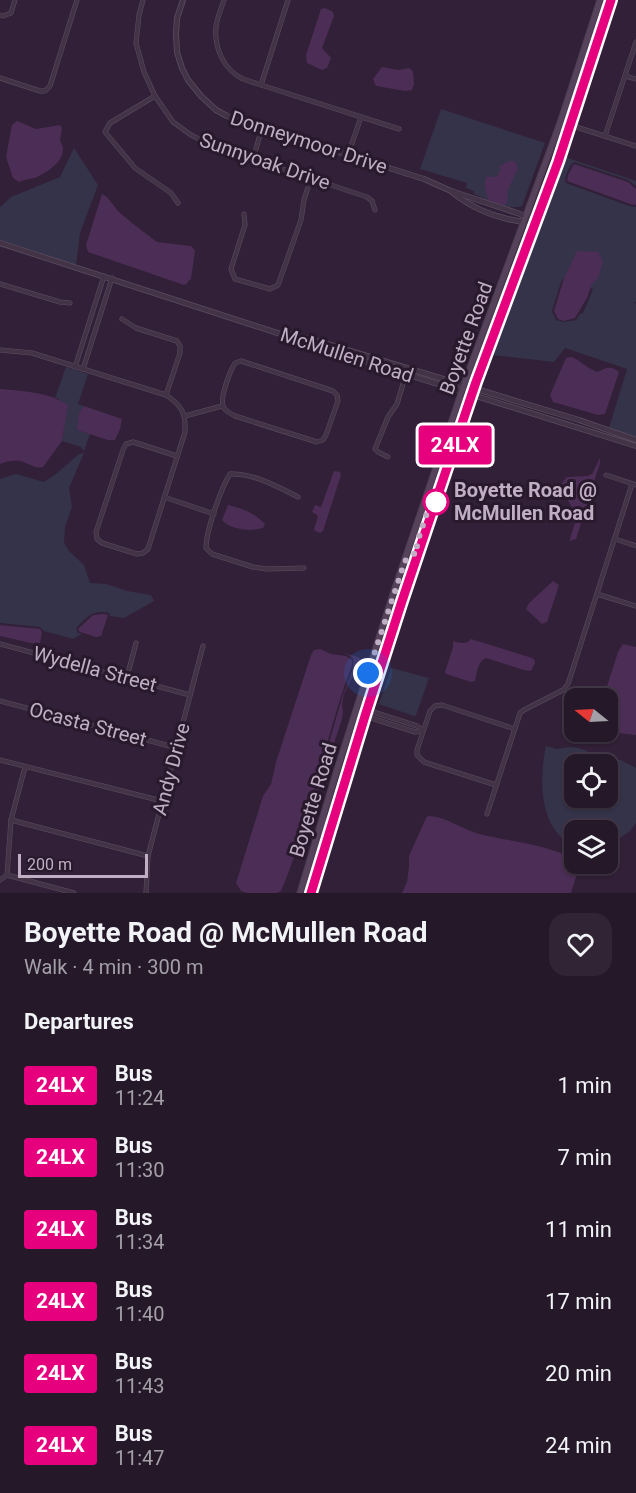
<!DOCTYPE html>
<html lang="en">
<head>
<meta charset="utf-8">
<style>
	body { margin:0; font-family:Roboto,sans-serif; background:#312535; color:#f1f3f6; height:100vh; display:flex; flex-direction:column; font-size:22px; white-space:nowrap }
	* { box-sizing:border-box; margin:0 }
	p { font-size:20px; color:#a3a0a8 }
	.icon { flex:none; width:33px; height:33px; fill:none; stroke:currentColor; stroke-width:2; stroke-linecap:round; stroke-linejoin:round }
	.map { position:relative; height:893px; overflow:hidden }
	.drawer { display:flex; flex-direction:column; background:#251829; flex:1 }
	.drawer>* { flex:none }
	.badge { padding:0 12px; border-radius:4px; font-size:21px; line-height:39px }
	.needle { width:39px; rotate:288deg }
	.buttons { position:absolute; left:564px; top:688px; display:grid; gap:12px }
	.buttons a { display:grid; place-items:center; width:54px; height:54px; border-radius:12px; background:#251829; box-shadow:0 2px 4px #0004,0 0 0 2px #423746; font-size:30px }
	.scale { position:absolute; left:18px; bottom:15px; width:130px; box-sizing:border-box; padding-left:6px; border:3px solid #c0aec4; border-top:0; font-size:16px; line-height:21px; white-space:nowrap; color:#c0aec4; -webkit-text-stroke:4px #28192c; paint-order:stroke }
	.you { position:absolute; width:30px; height:30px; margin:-15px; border:4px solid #fff; border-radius:50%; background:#1a73e8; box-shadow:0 0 0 9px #1a73e833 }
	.map>.badge { position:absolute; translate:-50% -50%; box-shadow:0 0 0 3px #fff }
	h2 { padding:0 24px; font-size:22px; line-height:54px }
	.round { display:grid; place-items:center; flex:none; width:63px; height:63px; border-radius:18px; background:#312535 }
	.overview { display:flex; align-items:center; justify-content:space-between; height:102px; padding:0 24px }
	h1 { font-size:28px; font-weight:700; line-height:45px }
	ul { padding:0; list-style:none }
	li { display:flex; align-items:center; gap:18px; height:72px; padding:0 24px }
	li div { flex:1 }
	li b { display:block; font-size:22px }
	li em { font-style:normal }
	li .badge { min-width:66px; font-weight:700; text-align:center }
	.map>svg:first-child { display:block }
</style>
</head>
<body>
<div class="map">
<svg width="636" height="893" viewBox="0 0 636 893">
	<rect width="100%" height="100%" fill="#312037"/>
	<g fill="#343349" fill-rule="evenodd">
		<path d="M441 109 545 143 522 206C507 211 488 200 474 194V191L466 188 467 183 420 169Z"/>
		<polygon points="74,148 98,185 80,233 76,265 0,240 0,207 11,197 60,177"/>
		<path d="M565 157 636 181V186L628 180 574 162C569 166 566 174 565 181L566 183 629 206 636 207V302H634L636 304V438L609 428 627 369 565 348 554 362 492 355 518 281ZM562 279 593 289 583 313 580 314 576 320 564 322 556 320 552 311Z"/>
		<polygon points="66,367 88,374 78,404 84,406 79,413 80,431 90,434 84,451 81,447 62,441 64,429 58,398 55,398"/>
		<path d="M84 453 69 488 72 507 65 527 64 543 69 551 84 565 90 583 106 584 127 591 151 595 154 601 124 618 110 616 109 613C92 609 87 617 76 628L78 633 82 634 73 639 44 631 40 627 0 623V479L16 474 44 482 56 474 79 454Z"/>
		<polygon points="391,668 429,678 416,715 414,716 379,704"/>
		<path d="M546 746 557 749 569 747 579 748 609 760H621L636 768V823L630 831 608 847V831H574V845C570 842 562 839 558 834 539 812 540 773 546 746ZM574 765H608V798H579L577 802 575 803C565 791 572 788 574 777 575 773 574 769 574 765Z"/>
	</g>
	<g fill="#4c2d55">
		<polygon points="325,8 333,12 334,16 322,48 331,58 327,68 322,70 307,63 306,55 321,9"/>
		<polygon points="382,67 398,70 409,68 413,71 414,84 412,90 405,91 376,86 373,79"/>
		<path d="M17 121 36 129 60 125 62 128 60 141C71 156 50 171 37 177 32 179 25 179 19 182L13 178 6 157 12 125Z"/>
		<path d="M509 161H515L518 168 508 190 507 203 504 205 488 200C487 191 482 186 487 176 495 179 501 175 500 166Z"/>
		<polygon points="574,164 628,182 636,189 636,205 630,204 567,181 568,175"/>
		<polygon points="102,194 107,197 118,211 132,223 157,242 191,246 195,251 191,279 187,282 188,283 184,285 88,252 86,245"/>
		<polygon points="577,251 598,252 603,262 598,278 592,284 587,298 575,318 564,321 558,319 554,311 563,281"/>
		<path d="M572 357C583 362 587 369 598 372 607 367 611 366 619 372L605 414 598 415 553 402 550 395 566 358Z"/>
		<path d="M0 389C23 391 49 392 68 405L62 441 43 467C35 469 28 463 20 461 14 460 6 461 0 464Z"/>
		<polygon points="84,406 122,419 120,429 115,440 108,440 80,431 77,428 79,413"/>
		<polygon points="600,458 600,463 576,539 570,541 570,539 577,516 566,497 562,483 567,477 588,476 592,474"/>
		<polygon points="334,471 340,472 341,475 323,531 320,533 315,531 314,529 318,517 317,515 312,512 315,505 321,507"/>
		<path d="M228 505C242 508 256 514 265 524L263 528C251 532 231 530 222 520Z"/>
		<polygon points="553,581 559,585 547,622 542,624 526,609 529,603"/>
		<polygon points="104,614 108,615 101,636 96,637 80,632 78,629 93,615"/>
		<polygon points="0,625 40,629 42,632 40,643 35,644 0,636"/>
		<path d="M471 639 529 657 534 659 535 663 531 671 524 670 486 658C477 662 477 673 475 681L471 682 446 674 445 672 453 647V641C460 643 466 645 471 639Z"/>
		<polygon points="623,644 636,647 636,735 617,733 608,729 608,699 603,699 618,652"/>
		<path d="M320 649 331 654 346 656 352 660V665C324 739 312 818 281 891L277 893H247L241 891 236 883 263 796 271 784 276 762 311 655 314 650Z"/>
		<path d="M344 653H345L358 657 364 662 363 670 353 675 344 694 342 704 343 712 342 719 296 858C313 805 326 751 342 698 346 685 355 672 353 658L347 654Z"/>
		<path d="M428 816C445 816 460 828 476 833 509 842 544 843 574 859V864H580L571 893H402L407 882 409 867V856L426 818Z"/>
	</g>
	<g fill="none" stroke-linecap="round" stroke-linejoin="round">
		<defs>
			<g id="minor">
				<polyline points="143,0 139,15 136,43 144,72 155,96 173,122 191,135 211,145 367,197 372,201 375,210"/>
				<path d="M224 0C221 9 217 18 216 27 214 48 224 70 243 79 249 81 255 83 261 85L399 129"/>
				<polyline points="0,15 3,16 11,13 15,0"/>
				<polyline points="625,76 636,79"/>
				<polyline points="0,78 40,91 45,91 50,86 77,0"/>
				<polyline points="261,85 288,0"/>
				<polyline points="155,96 110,123 105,132 135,168 171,193 178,203"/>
				<polyline points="570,125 636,146"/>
				<polyline points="605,136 636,42"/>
				<polyline points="348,155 361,117"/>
				<polyline points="253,159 262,128"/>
				<polyline points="244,214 245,225 231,269 235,279 270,289 278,285 301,220 304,200 311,178"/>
				<polyline points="0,284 60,302 70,303"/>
				<polyline points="122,319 136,328 177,341 180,346 180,353 166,395"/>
				<path d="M0 350 32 353 166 395C182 406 186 413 185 432L148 549 143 553 137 554 102 543 97 539 96 532 123 450 126 444 133 442 177 456"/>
				<path d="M241 361 333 391 337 395 338 401 326 435 323 440 317 442 235 416C230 413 225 412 223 406 220 397 230 371 235 363Z"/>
				<polyline points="75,367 104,276"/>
				<polyline points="83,369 112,278"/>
				<polyline points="185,416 222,406"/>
				<polyline points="388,457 378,452 375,449 388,417 397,404 406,374"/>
				<polyline points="606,475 636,485"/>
				<polyline points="164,497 214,514"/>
				<path d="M298 497C279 487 253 473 230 474 221 488 206 531 206 548L212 554 253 567 267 569 304 568"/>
				<polyline points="615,539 636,546"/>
				<polyline points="597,594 636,606"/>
				<polyline points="0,644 190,695"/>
				<polyline points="127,677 136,643"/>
				<polyline points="0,701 177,748"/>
				<polyline points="367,710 417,726 423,730"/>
				<polyline points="365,716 415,732 423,731"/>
				<polyline points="0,760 162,801"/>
				<polyline points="496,785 424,762 417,755 417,750 430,711 435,706 442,705 515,729"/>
				<polyline points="487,814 520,713 524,710 563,690 568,684 632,484"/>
				<polyline points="11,820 148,856"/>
				<polyline points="7,875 11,820 25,767"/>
				<polyline points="0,880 7,875 74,893"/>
				<polyline points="146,893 148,856 203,646"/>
			</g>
			<g id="tertiary">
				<polyline points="183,0 177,18 176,34 177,52 182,68 188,80 201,96 216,110 227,116 262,128 424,179 451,191 520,214 536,223"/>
				<path d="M453 193C476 211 505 221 534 223"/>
				<polyline points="0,243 345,355 636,446"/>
				<polyline points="291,334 334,346 579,420 636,440"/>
			</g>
			<g id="secondary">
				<polyline points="419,550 417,548 417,543 427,513 427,500"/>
				<path d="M365 712C361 691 381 671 375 652"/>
				<polyline points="300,893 336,773 392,597 467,376 560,123 600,0"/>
				<polyline points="306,893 323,835 323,818"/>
				<polyline points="311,893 365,716 402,601 477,379 553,174 611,0"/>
			</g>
		</defs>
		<use href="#minor" stroke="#5e4e62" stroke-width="5"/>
		<use href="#tertiary" stroke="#5e4e62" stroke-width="6"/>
		<use href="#secondary" stroke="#4d3d51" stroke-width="7"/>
		<use href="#minor" stroke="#433347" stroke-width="4"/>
		<use href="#tertiary" stroke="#433347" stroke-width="4.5"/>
		<use href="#secondary" stroke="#56425a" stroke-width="5"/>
	</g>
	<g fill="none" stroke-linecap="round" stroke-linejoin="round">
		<defs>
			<polyline id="line" points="311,893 365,716 402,601 476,382 558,162 611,0"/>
		</defs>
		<use href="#line" stroke="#fff" stroke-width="14"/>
		<use href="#line" stroke="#e6007e" stroke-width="9"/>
		<polyline stroke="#c0aec4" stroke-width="6" stroke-dasharray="0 10.8" points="368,673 405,561 419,550 417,548 417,543 427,513 428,504 436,502"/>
	</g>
	<circle fill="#fff" stroke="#e6007e" stroke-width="3" cx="436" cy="502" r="12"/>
	<g text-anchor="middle" stroke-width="6" stroke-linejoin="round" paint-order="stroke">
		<g font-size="20" fill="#c0aec4" stroke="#28192c">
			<text transform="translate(309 142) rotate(18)" y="7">Donneymoor Drive</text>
			<text transform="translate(265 161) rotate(19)" y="7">Sunnyoak Drive</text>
			<text transform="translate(466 338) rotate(-70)" y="7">Boyette Road</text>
			<text transform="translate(347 355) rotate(18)" y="7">McMullen Road</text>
			<text transform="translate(95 669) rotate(15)" y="7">Wydella Street</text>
			<text transform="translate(88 724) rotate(15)" y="7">Ocasta Street</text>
			<text transform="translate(171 769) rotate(-75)" y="7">Andy Drive</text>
			<text transform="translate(313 800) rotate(-73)" y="7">Boyette Road</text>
		</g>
		<g font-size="20" font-weight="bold" fill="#c0aec4" stroke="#28192c" text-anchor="start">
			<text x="454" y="497">Boyette Road @<tspan x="454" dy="23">McMullen Road</tspan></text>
		</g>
	</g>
</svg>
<div class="buttons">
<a><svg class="needle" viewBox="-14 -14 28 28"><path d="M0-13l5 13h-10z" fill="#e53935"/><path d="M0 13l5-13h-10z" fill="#a3a0a8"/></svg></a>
<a><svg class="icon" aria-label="locate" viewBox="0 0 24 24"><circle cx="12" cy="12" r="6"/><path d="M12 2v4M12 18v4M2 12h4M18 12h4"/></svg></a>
<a><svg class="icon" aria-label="layers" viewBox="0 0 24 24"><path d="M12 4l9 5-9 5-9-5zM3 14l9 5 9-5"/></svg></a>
</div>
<div class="scale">200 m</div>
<div class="you" style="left:368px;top:673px"></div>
<b class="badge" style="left:455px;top:445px;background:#e6007e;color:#fff">24LX</b>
</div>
<section class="drawer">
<div class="overview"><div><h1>Boyette Road @ McMullen Road</h1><p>Walk · 4 min · 300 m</p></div><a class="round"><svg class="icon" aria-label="heart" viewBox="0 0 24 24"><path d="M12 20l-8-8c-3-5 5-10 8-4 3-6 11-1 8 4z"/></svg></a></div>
<h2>Departures</h2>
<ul>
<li><span class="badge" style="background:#e6007e;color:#fff">24LX</span><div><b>Bus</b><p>11:24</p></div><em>1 min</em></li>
<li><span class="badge" style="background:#e6007e;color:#fff">24LX</span><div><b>Bus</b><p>11:30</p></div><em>7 min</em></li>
<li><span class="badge" style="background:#e6007e;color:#fff">24LX</span><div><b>Bus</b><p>11:34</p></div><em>11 min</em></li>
<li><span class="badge" style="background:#e6007e;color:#fff">24LX</span><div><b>Bus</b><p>11:40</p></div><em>17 min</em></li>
<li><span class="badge" style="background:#e6007e;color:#fff">24LX</span><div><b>Bus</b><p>11:43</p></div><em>20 min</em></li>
<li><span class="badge" style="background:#e6007e;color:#fff">24LX</span><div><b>Bus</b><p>11:47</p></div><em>24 min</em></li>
</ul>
</section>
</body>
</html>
